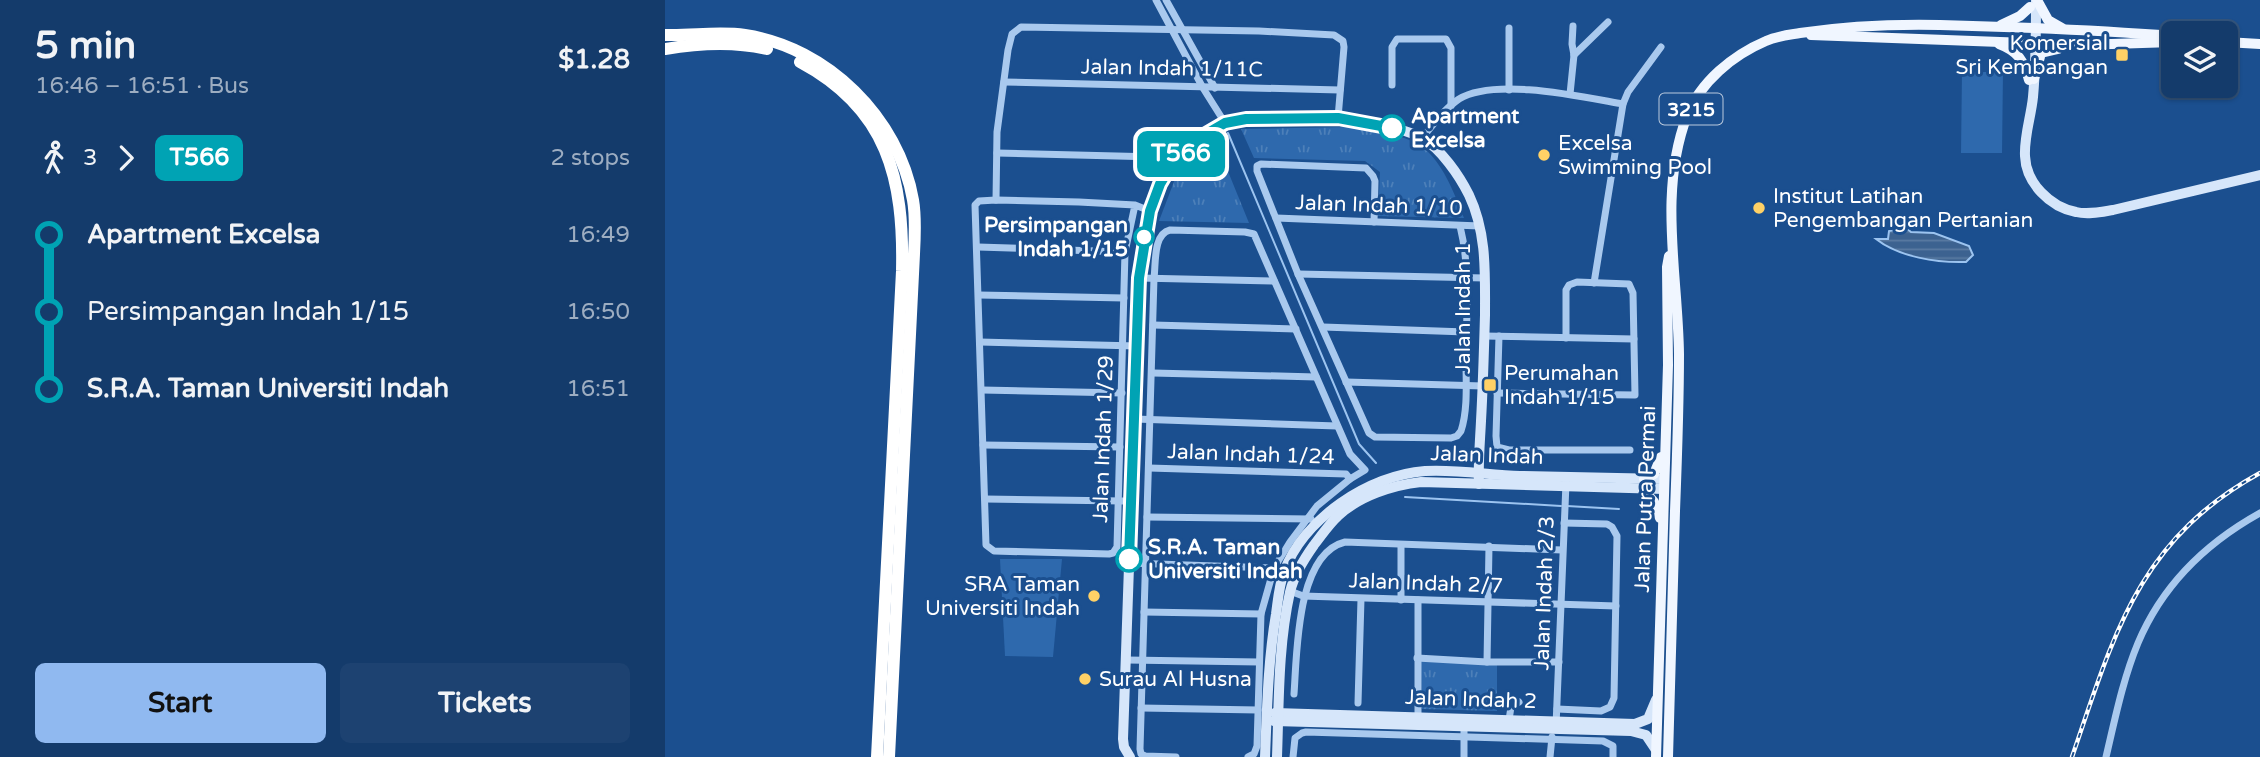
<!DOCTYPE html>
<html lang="en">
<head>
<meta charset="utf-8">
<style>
	body { margin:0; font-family:"Varela Round",sans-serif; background:#1d4271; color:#f1f3f6; height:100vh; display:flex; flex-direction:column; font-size:26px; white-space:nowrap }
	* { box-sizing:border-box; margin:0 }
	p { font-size:23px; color:#9dadc1 }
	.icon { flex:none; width:38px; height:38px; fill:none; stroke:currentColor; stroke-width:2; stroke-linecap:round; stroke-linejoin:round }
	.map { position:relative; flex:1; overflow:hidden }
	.side { display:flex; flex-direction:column; background:#143b6b; width:665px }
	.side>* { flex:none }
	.badge { padding:0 14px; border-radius:10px; font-size:24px; line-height:46px }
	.fabs { position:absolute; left:1496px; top:21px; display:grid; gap:14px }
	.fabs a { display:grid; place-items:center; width:77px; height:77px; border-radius:10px; background:#143b6b; box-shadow:0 2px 5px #0004,0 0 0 2px #33557e; font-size:35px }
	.map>.badge { position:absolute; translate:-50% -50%; box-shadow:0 0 0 4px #fff }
	.legs { display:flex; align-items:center; gap:10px; height:77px; padding:0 35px; font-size:23px }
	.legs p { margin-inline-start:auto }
	.overview { display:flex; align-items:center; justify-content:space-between; height:119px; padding:0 35px }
	h1 { font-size:38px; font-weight:700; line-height:52px }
	.primary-button { display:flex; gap:14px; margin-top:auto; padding:14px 35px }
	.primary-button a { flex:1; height:80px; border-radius:10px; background:#90b9f0; color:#111; font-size:28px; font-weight:700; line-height:80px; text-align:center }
	.primary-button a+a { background:#1d4271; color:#f1f3f6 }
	ul { padding:0 35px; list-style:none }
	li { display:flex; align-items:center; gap:24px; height:77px; font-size:26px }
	li i { display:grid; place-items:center; width:10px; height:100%; margin:0 9px; background:currentColor }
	li i::after { content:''; width:18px; height:18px; margin:-9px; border:5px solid; border-radius:50%; background:#143b6b }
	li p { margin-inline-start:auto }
	li:first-child i { background:linear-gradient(#0000 50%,currentColor 0) }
	li:last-child i { background:linear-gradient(currentColor 50%,#0000 0) }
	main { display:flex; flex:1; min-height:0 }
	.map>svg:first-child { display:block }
</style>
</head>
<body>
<main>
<section class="side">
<div class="overview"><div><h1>5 min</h1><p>16:46 – 16:51 · Bus</p></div><b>$1.28</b></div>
<div class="legs"><svg class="icon" aria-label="walk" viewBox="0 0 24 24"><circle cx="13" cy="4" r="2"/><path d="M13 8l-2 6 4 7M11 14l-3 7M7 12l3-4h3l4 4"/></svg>3<svg class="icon" aria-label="forward" viewBox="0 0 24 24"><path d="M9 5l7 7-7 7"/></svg><b class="badge" style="background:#00a3b4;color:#fff">T566</b><p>2 stops</p></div>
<ul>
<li><i style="color:#00a3b4"></i><b>Apartment Excelsa</b><p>16:49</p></li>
<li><i style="color:#00a3b4"></i><span>Persimpangan Indah 1/15</span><p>16:50</p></li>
<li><i style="color:#00a3b4"></i><b>S.R.A. Taman Universiti Indah</b><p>16:51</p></li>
</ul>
<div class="primary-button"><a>Start</a><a>Tickets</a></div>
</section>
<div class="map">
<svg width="1595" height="757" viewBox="0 0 1595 757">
	<defs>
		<pattern id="park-tufts" width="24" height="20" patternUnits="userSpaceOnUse" patternTransform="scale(1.75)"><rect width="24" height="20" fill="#2e69ad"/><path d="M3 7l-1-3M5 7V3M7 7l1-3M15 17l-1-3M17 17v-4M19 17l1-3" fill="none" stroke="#4d80b9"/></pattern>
		<pattern id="water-rules" width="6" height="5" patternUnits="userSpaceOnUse" patternTransform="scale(1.75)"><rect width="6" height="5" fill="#3c6290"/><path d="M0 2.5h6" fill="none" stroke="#597aa1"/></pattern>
	</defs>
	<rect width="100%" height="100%" fill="#1b4f8f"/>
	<g fill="#2e69ad">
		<polygon points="1297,72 1338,72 1337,153 1296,153"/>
		<polygon points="335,559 397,559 388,657 340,656"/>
	</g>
	<g fill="url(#park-tufts)">
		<path d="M683 127C705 130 745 134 762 151 780 168 790 195 799 218L713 216 715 172 700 161 589 158 576 129Z"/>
		<polygon points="551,142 584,223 494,221 515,166"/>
		<polygon points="756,660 832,663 832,711 757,709"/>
	</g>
	<path fill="url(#water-rules)" stroke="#9cc4f0" stroke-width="2" d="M1241 228 1246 232 1269 233 1304 246 1308 255 1301 262C1272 263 1234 257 1211 239H1223L1224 231Z"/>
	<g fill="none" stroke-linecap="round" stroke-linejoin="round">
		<g stroke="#9cc4f0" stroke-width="2">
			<polyline points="563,133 694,444 711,463"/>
			<polyline points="740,497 896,506"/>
			<polyline points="902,506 954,509"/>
		</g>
		<g stroke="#a9c9ee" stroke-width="7">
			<polyline points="491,0 538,88 560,123"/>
			<polyline points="501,0 550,88"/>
			<polyline points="844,28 844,90"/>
			<polyline points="909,55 943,22"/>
			<polyline points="339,82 675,90"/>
			<polyline points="727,85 727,47 732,39 781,39 786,48 786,106"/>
			<polyline points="905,94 909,55 907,44 908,26"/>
			<path d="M757 138C768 125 779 109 794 99 830 77 918 97 958 104"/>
			<polyline points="332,153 492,157"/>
			<polyline points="331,200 332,132 343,50 347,34 356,27 594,31 669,35 678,41 679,47 673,118"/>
			<polyline points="470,205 460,252 452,547 448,553 444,554 329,551 321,545 310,205 314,201 331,200 414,202 470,205 485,211"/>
			<polyline points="611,218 815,226"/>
			<path d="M709 222 710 181 708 176 701 168 596 164 592 166V171L633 274 704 433 710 437 786 438 792 436 796 431C803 410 801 383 801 361 801 316 806 270 795 226"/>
			<polyline points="313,247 460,252"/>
			<polyline points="633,274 820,278"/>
			<polyline points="474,278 609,281"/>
			<polyline points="929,283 958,104 963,92 996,47"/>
			<polyline points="314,295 459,298"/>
			<polyline points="488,325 631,329"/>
			<polyline points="658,327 801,332"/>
			<polyline points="819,336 969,339"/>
			<polyline points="834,336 831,436 832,447 844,450 965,450"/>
			<polyline points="315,342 472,346"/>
			<polyline points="488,373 651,377"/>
			<polyline points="681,382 818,386"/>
			<polyline points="317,390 457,393"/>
			<polyline points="832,393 970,395 968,293 964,284 912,282 904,285 901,290 901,338"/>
			<polyline points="470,419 672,426"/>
			<polyline points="318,445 455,447"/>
			<polyline points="484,468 681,474 685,479"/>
			<polyline points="320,499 458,501"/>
			<polyline points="482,517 646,519"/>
			<polyline points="464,563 609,568"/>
			<polyline points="625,591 638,596 951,606"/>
			<polyline points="736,600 736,546"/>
			<polyline points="753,600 753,721"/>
			<polyline points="479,612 596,614"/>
			<polyline points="752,658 822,662 894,662"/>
			<polyline points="462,660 594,662"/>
			<polyline points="822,662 824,546"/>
			<path d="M629 694C632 654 631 554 680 542L897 550"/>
			<polyline points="693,703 696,599"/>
			<polyline points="476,708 593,710"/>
			<polyline points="892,709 936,711 945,707 949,698 952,536 947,527 942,524 899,523"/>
			<polyline points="844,720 846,707 854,702"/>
			<polyline points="799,723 799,757"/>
			<polyline points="891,726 901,483"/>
			<path d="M511 757 480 756 476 754 475 749 489 278C491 263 488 234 505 230L580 232 589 234 685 454 700 470 685 479 652 506 625 542 609 568 596 614 592 746 589 754 583 757"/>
			<polyline points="628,757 630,738 637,733 641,732 938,741 948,746 948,757"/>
			<polyline points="885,757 887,737"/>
			<path d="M1441 757C1450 719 1458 679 1473 643 1497 586 1541 543 1595 513"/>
		</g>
		<g stroke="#d6e6fa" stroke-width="10">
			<path d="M1371 0C1371 32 1371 65 1368 97 1366 117 1359 136 1360 156 1361 183 1385 207 1411 212 1423 215 1436 212 1448 210L1595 175"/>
			<polyline points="610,713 970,724 983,719 991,700"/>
			<polyline points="609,721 966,731 981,735 991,750"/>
			<path d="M465 757 459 747 458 739 474 278C479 238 483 195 508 162 520 146 540 132 559 124 596 108 721 118 757 138 776 149 794 175 804 195 822 233 820 273 820 315 819 350 818 385 816 421 815 442 813 463 814 484"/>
			<path d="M600 757C602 709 603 661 611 614 613 600 614 585 619 572 638 519 704 475 760 471 791 469 824 475 855 476 903 477 951 478 999 479"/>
			<path d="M612 757C614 702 613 646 625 592 629 575 639 559 649 545 657 535 664 524 673 516 694 496 728 485 756 482L999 489"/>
		</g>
		<g stroke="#f0f6ff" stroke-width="10">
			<polyline points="1372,0 1383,20 1397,28"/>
			<polyline points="1336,25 1355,16 1365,7"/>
			<polyline points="1146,35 1416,45 1508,42"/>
			<polyline points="1561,42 1595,44"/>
			<path d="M1334 44C1353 51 1359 61 1364 80"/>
			<polyline points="1369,79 1376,53 1393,49"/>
			<polyline points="979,479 989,474 996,457"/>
			<polyline points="978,489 989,502 995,518"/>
			<polyline points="991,757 1003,365 1002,267 1004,256"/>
			<path d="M1003 757C1006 675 1008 593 1010 511 1012 459 1014 406 1014 354 1013 275 993 192 1022 116 1035 82 1068 55 1101 41 1112 36 1123 35 1135 33 1182 26 1227 24 1275 25 1353 27 1431 30 1508 36"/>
		</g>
		<g stroke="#fff" stroke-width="12">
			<path d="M0 35C27 36 53 31 80 35 162 47 234 118 248 200 251 217 250 236 249 254L224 757"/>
			<path d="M0 49C35 43 68 41 102 49"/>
			<path d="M135 62C223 109 239 179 237 271L212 757"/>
		</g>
		<defs>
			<path id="rail" d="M1407 757C1449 635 1473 540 1595 473"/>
		</defs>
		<use href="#rail" stroke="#fff" stroke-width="4.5"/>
		<use href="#rail" stroke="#1b4f8f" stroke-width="2" stroke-dasharray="5" stroke-linecap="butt"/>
	</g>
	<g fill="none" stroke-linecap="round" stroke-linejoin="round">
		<defs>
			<polyline id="line-1" points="464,559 474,278 485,211 495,184 508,162 536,137 560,123 581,119 673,118 727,128"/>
		</defs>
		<use href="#line-1" stroke="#fff" stroke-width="16"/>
		<use href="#line-1" stroke="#00a3b4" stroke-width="10"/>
	</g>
	<g fill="#ffd166" stroke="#1b4f8f" stroke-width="2.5">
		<rect x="1450" y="48" width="14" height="14" rx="3.5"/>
		<circle cx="879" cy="155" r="7"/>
		<circle cx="1094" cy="208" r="7"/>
		<rect x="818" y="378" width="14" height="14" rx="3.5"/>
		<circle cx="429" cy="596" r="7"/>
		<circle cx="420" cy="679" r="7"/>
	</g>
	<g fill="#fff" stroke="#00a3b4" stroke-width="3.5">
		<circle cx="727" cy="128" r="12"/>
		<circle cx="479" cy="237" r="9"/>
		<circle cx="464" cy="559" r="12"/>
	</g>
	<g text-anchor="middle" stroke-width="6" stroke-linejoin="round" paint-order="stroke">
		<rect fill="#1b4f8f" stroke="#bbcadd" stroke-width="2" x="994.5" y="93.5" width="63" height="31" rx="5"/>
		<g font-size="19" font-weight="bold" fill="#fff">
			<text x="1026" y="116">3215</text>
		</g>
		<g font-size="21" fill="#fff" stroke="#1b4f8f" text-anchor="start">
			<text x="1443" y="50" text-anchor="end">Komersial<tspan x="1443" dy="24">Sri Kembangan</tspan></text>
			<text x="893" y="150">Excelsa<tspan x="893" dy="24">Swimming Pool</tspan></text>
			<text x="1108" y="203">Institut Latihan<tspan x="1108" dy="24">Pengembangan Pertanian</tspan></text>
			<text x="839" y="380">Perumahan<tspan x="839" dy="24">Indah 1/15</tspan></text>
			<text x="415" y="591" text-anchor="end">SRA Taman<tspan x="415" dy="24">Universiti Indah</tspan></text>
			<text x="434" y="686">Surau Al Husna</text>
		</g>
		<g font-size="21" fill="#fff" stroke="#1b4f8f">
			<text transform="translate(507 68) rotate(1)" y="7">Jalan Indah 1/11C</text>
			<text transform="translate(714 205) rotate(2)" y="7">Jalan Indah 1/10</text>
			<text transform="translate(798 308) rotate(-90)" y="7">Jalan Indah 1</text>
			<text transform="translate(438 439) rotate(-88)" y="7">Jalan Indah 1/29</text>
			<text transform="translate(586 454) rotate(2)" y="7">Jalan Indah 1/24</text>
			<text transform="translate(822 455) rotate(2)" y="7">Jalan Indah</text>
			<text transform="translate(980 499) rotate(-88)" y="7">Jalan Putra Permai</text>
			<text transform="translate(761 583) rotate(2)" y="7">Jalan Indah 2/7</text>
			<text transform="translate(879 593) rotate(-88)" y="7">Jalan Indah 2/3</text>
			<text transform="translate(806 699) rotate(2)" y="7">Jalan Indah 2</text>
		</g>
		<g font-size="21" font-weight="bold" fill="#fff" stroke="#1b4f8f" text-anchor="start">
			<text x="746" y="123">Apartment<tspan x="746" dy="24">Excelsa</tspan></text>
			<text x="463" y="232" text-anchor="end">Persimpangan<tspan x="463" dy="24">Indah 1/15</tspan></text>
			<text x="483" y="554">S.R.A. Taman<tspan x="483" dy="24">Universiti Indah</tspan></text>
		</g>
	</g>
</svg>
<div class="fabs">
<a><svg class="icon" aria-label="layers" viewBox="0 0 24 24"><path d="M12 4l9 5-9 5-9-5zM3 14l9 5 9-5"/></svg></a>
</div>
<b class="badge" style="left:516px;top:154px;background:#00a3b4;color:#fff">T566</b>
</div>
</main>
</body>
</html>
